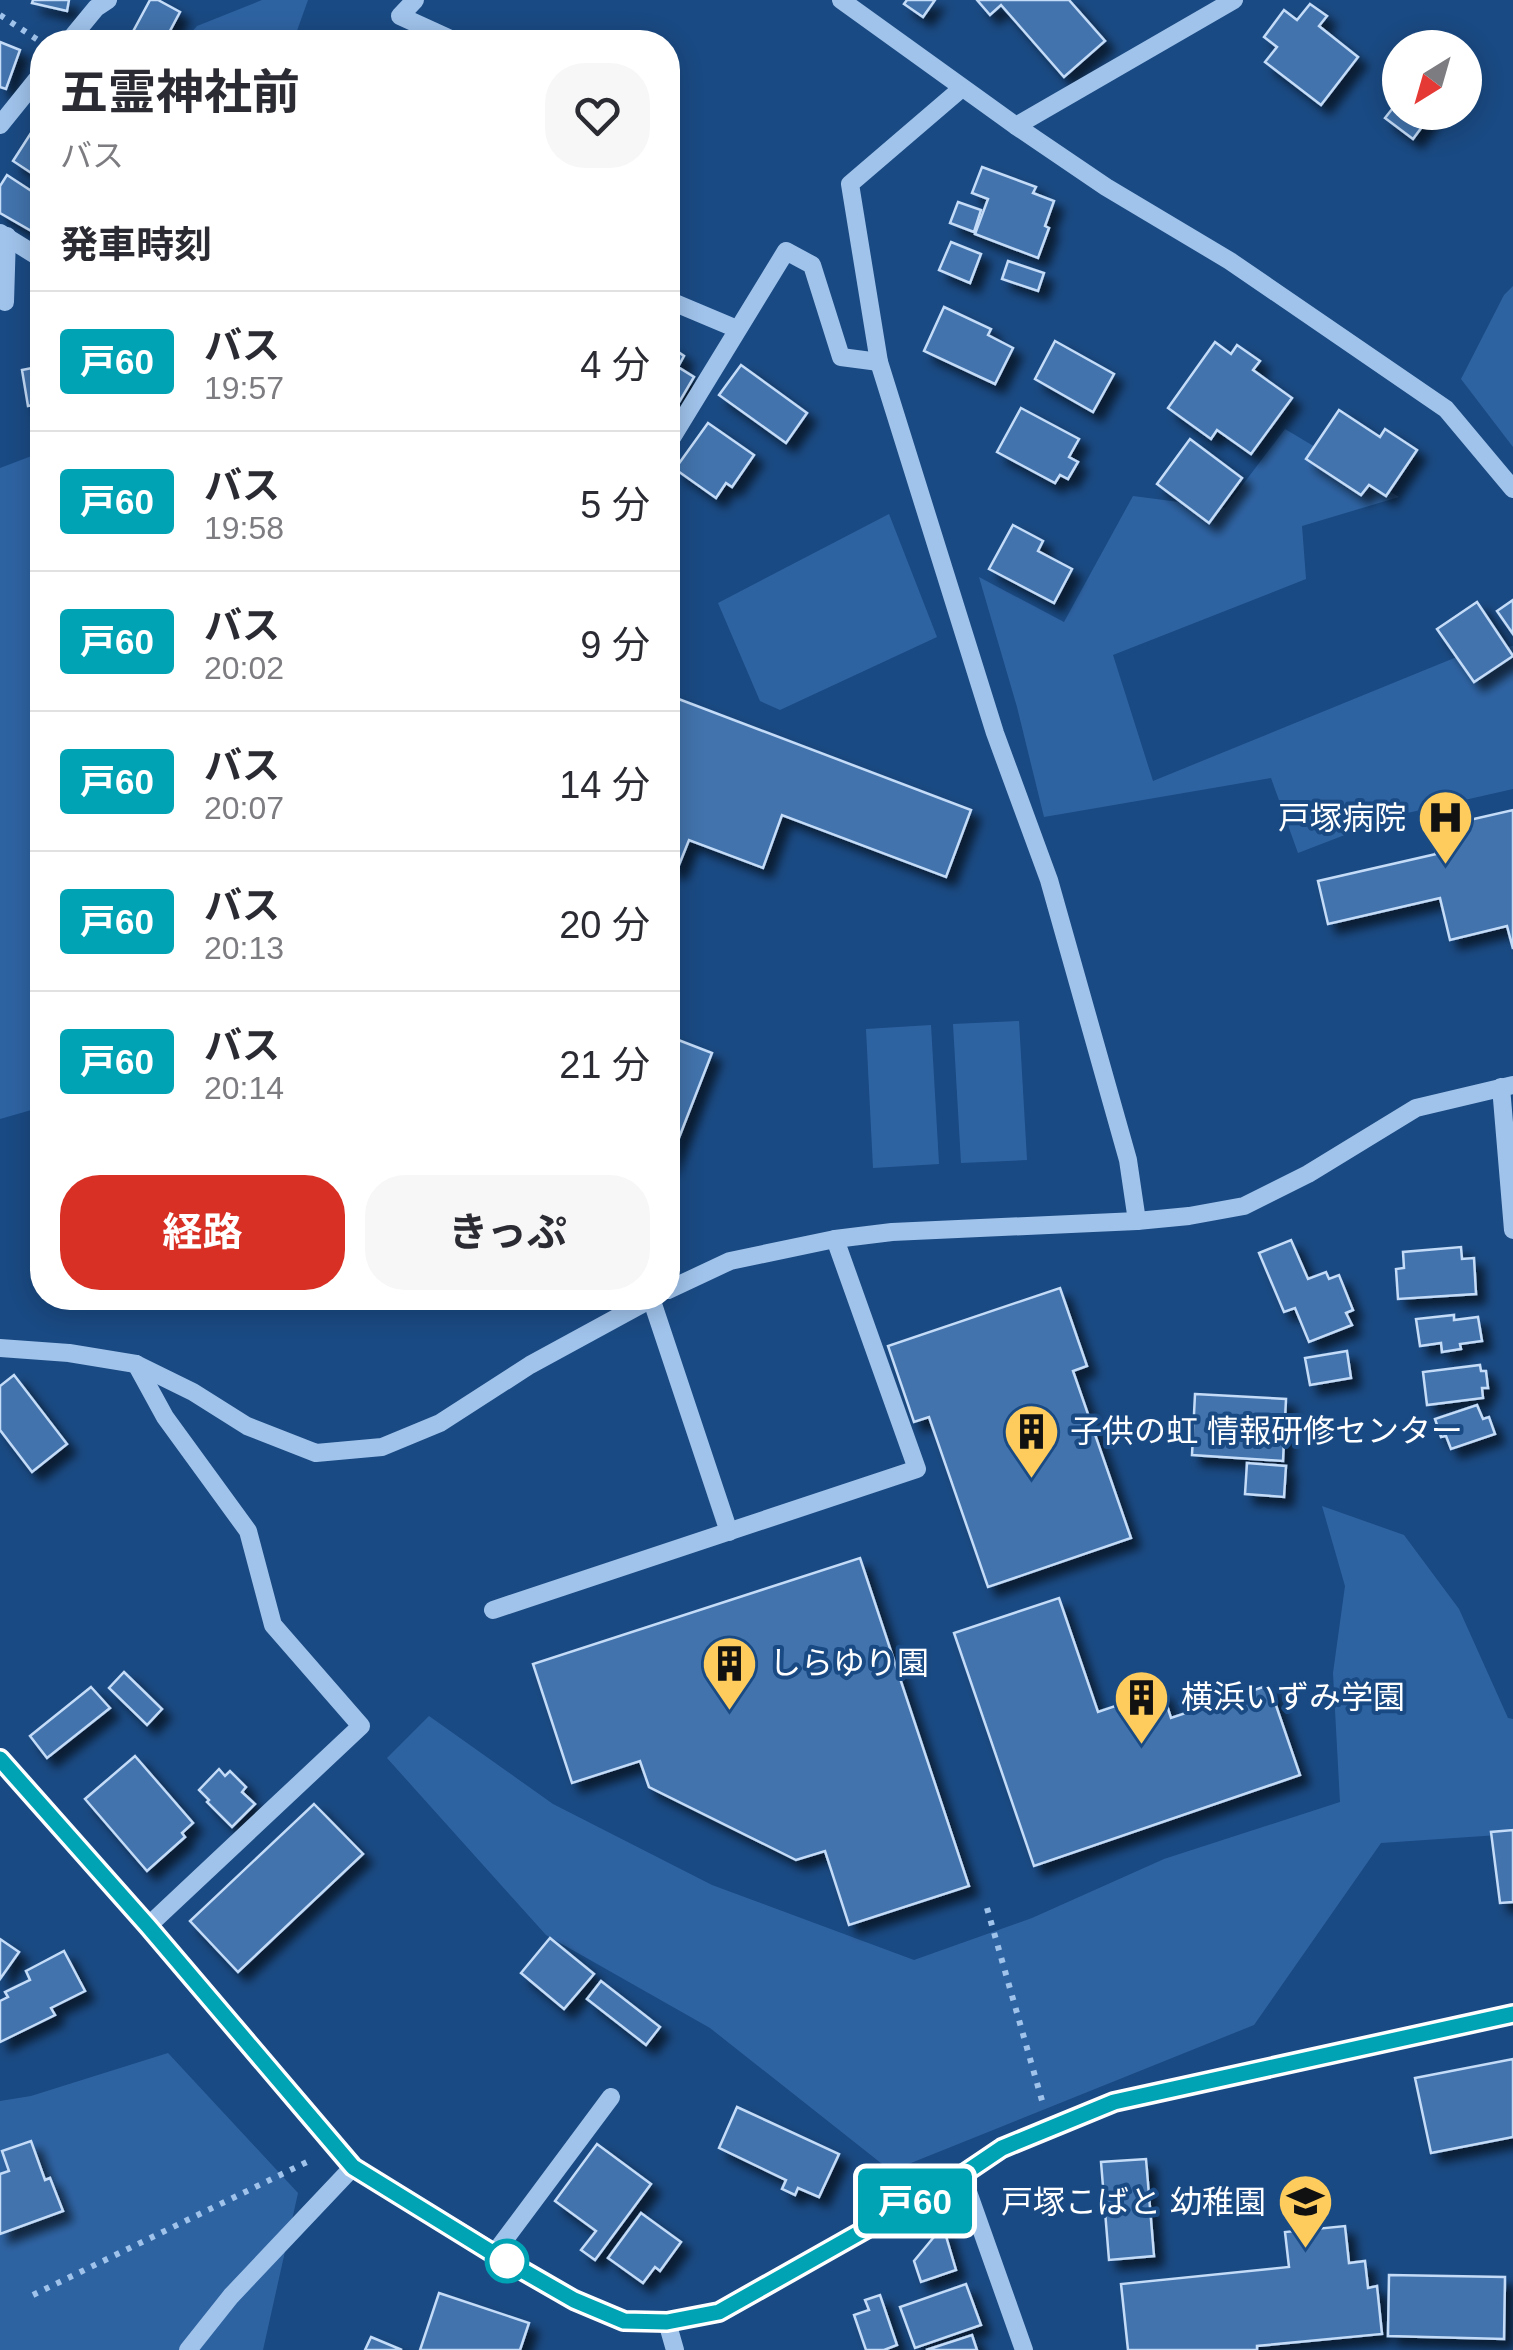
<!DOCTYPE html>
<html lang="ja">
<head>
<meta charset="utf-8">
<style>
	body { margin:0; font-family:Helvetica,"Noto Sans JP",sans-serif; background:#f7f7f7; color:#2b2b33; height:100vh; display:flex; flex-direction:column; font-size:38px; white-space:nowrap }
	* { box-sizing:border-box; margin:0 }
	p { font-size:32px; color:#7c7c81 }
	.icon { flex:none; width:55px; height:55px; fill:none; stroke:currentColor; stroke-width:2; stroke-linecap:round; stroke-linejoin:round }
	.map { position:relative; flex:1; overflow:hidden }
	.drawer { position:absolute; left:30px; top:30px; width:650px; height:1280px; display:flex; flex-direction:column; background:#fff; border-radius:40px; box-shadow:0 5px 25px #0003 }
	.drawer>* { flex:none }
	.badge { padding:0 20px; border-radius:8px; font-size:35px; line-height:65px }
	.needle { width:65px; rotate:217deg }
	.buttons { position:absolute; left:1382px; top:30px; display:grid; gap:20px }
	.buttons a { display:grid; place-items:center; width:100px; height:100px; border-radius:50%; background:#fff; box-shadow:0 5px 25px #0003; font-size:50px }
	.map>.badge { position:absolute; translate:-50% -50%; box-shadow:0 0 0 5px #fff }
	h2 { padding:0 30px; font-size:38px; line-height:90px }
	.round { display:grid; place-items:center; flex:none; width:105px; height:105px; border-radius:40px; background:#f7f7f7 }
	.head { display:flex; align-items:center; justify-content:space-between; height:170px; padding:0 30px }
	h1 { font-size:48px; font-weight:700; line-height:75px }
	.action { display:flex; gap:20px; margin-top:auto; padding:20px 30px }
	.action a { flex:1; height:115px; border-radius:40px; background:#d93025; color:#fff; font-size:40px; font-weight:700; line-height:115px; text-align:center }
	.action a+a { background:#f7f7f7; color:#2b2b33 }
	ul { padding:0; list-style:none }
	li { display:flex; align-items:center; gap:30px; height:140px; padding:0 30px; border-top:2px solid #e1e1e2 }
	li div { flex:1 }
	li b { display:block; font-size:38px }
	li em { font-style:normal }
	li .badge { min-width:110px; font-weight:700; text-align:center }
	.map>svg:first-child { display:block }
</style>
</head>
<body>
<div class="map">
<svg width="1513" height="2350" viewBox="0 0 1513 2350">
	<defs>
		<filter id="shadow"><feDropShadow dx="9" dy="9" stdDeviation="5" flood-color="#0009"/></filter>
	</defs>
	<rect width="100%" height="100%" fill="#1a4a83"/>
	<g fill="#2e63a2">
		<polygon points="262,0 308,0 293,42 183,42 197,26"/>
		<polygon points="1513,286 1513,447 1461,379 1504,295"/>
		<polygon points="1285,429 1399,497 1302,526 1306,579 1113,655 1153,781 1469,652 1513,646 1513,789 1394,816 1298,853 1271,778 1044,817 1017,707 979,577 1064,622 1133,496 1225,508"/>
		<polygon points="42,452 42,1107 0,1119 0,468"/>
		<polygon points="889,514 937,637 780,710 760,701 718,603"/>
		<polygon points="1019,1021 1027,1160 961,1163 953,1024"/>
		<polygon points="931,1025 939,1164 873,1168 866,1029"/>
		<polygon points="1322,1506 1404,1535 1459,1609 1508,1718 1513,1719 1513,1834 1381,1843 1254,2025 891,2171 710,2028 546,1935 387,1758 429,1716 553,1804 712,1885 914,1960 1032,1918 1164,1859 1340,1802 1333,1673 1345,1586"/>
		<polygon points="168,2053 298,2193 263,2350 0,2350 0,2101 31,2096"/>
	</g>
	<g fill="#4373ac" stroke="#c4dcf8" stroke-width="2.5" filter="url(#shadow)">
		<polygon points="33,0 69,0 67,11 32,3"/>
		<polygon points="150,0 158,0 180,12 164,42 135,42 129,39"/>
		<polygon points="907,0 935,0 923,17 904,4"/>
		<polygon points="977,0 1069,0 1105,41 1064,77 1001,5 990,15"/>
		<polygon points="1310,4 1327,16 1319,26 1358,57 1321,105 1265,62 1277,47 1264,37 1284,10 1297,20"/>
		<polygon points="0,42 20,50 6,89 0,87"/>
		<polygon points="1400,99 1400,112 1433,112 1413,139 1385,118"/>
		<polygon points="31,133 42,140 42,180 13,161"/>
		<polygon points="982,167 1036,187 1033,193 1054,201 1045,226 1049,228 1038,258 975,234 988,199 972,193"/>
		<polygon points="7,175 42,198 42,237 0,213 0,186"/>
		<polygon points="958,202 981,210 974,232 950,223"/>
		<polygon points="951,242 981,254 970,283 939,270"/>
		<polygon points="1008,261 1044,273 1038,291 1002,279"/>
		<polygon points="944,307 991,329 988,335 1013,348 995,384 924,351"/>
		<polygon points="32,309 42,309 42,347 34,347"/>
		<polygon points="1055,341 1114,374 1093,412 1035,379"/>
		<polygon points="1215,342 1231,354 1237,345 1260,361 1253,370 1292,398 1251,454 1217,430 1211,439 1168,408"/>
		<polygon points="668,345 684,356 678,367 694,377 668,421"/>
		<polygon points="741,365 807,413 786,443 719,395"/>
		<polygon points="42,366 42,403 28,406 22,370"/>
		<polygon points="1021,408 1079,439 1069,457 1078,462 1068,479 1060,475 1055,483 997,452"/>
		<polygon points="1339,410 1380,437 1385,429 1417,450 1386,496 1369,485 1361,495 1306,459"/>
		<polygon points="708,423 754,455 732,487 726,483 716,498 675,469"/>
		<polygon points="1190,439 1242,478 1209,523 1157,484"/>
		<polygon points="1013,525 1043,541 1038,551 1072,569 1054,603 989,569"/>
		<polygon points="1513,600 1513,634 1497,611"/>
		<polygon points="1477,602 1513,656 1474,682 1437,629"/>
		<polygon points="668,695 971,810 946,877 782,815 763,868 689,840 677,870 668,867"/>
		<polygon points="1513,810 1513,949 1507,926 1450,940 1440,898 1328,924 1318,881 1436,854 1430,829"/>
		<polygon points="668,1036 712,1053 668,1166"/>
		<polygon points="1291,1240 1308,1279 1326,1272 1329,1279 1339,1275 1353,1310 1346,1313 1352,1325 1309,1342 1295,1308 1284,1312 1259,1253"/>
		<polygon points="1461,1247 1462,1259 1474,1258 1476,1294 1398,1299 1396,1269 1404,1268 1403,1252"/>
		<polygon points="1060,1288 1087,1366 1073,1371 1131,1538 988,1587 929,1417 914,1422 888,1346"/>
		<polygon points="1454,1315 1454,1320 1478,1317 1482,1341 1460,1344 1461,1349 1442,1352 1441,1343 1420,1346 1416,1319"/>
		<polygon points="1347,1351 1351,1378 1310,1385 1305,1358"/>
		<polygon points="1480,1365 1481,1371 1486,1371 1488,1388 1482,1388 1483,1398 1427,1405 1423,1372"/>
		<polygon points="14,1375 67,1444 32,1472 0,1430 0,1386"/>
		<polygon points="1195,1394 1286,1399 1283,1461 1192,1455"/>
		<polygon points="1477,1405 1483,1419 1489,1417 1495,1434 1451,1449 1446,1436 1441,1437 1435,1419"/>
		<polygon points="1247,1463 1286,1466 1284,1497 1245,1494"/>
		<polygon points="860,1558 969,1886 849,1925 825,1851 796,1860 649,1787 640,1761 572,1783 533,1664"/>
		<polygon points="1059,1598 1098,1712 1162,1690 1171,1718 1269,1685 1300,1775 1034,1866 954,1633"/>
		<polygon points="124,1672 162,1709 147,1725 109,1688"/>
		<polygon points="91,1687 110,1708 47,1758 30,1736"/>
		<polygon points="135,1756 193,1823 182,1833 185,1837 147,1871 85,1799"/>
		<polygon points="219,1769 225,1776 230,1771 246,1787 242,1792 255,1804 232,1827 207,1802 209,1800 199,1790"/>
		<polygon points="314,1804 363,1854 238,1972 190,1921"/>
		<polygon points="1513,1830 1513,1902 1500,1903 1491,1832"/>
		<polygon points="550,1938 594,1974 564,2009 521,1973"/>
		<polygon points="0,1939 19,1952 0,1979"/>
		<polygon points="64,1951 85,1991 51,2008 55,2015 0,2042 0,2001 8,1997 5,1992 30,1980 26,1971"/>
		<polygon points="601,1981 660,2027 646,2045 587,1999"/>
		<polygon points="1513,2059 1513,2137 1431,2153 1415,2078"/>
		<polygon points="737,2107 839,2154 819,2197 798,2188 795,2195 782,2189 786,2180 719,2148"/>
		<polygon points="31,2141 45,2180 50,2178 63,2211 0,2234 0,2174 9,2171 2,2151"/>
		<polygon points="597,2144 651,2184 595,2260 581,2250 596,2231 555,2201"/>
		<polygon points="1146,2159 1154,2256 1109,2260 1101,2162"/>
		<polygon points="641,2213 681,2242 660,2271 655,2267 643,2283 608,2258"/>
		<polygon points="943,2226 956,2270 921,2282 914,2261"/>
		<polygon points="1345,2226 1349,2263 1365,2261 1368,2288 1377,2286 1382,2334 1257,2346 1257,2350 1128,2350 1121,2284 1289,2267 1285,2232"/>
		<polygon points="1389,2275 1505,2277 1504,2339 1388,2336"/>
		<polygon points="966,2284 981,2325 915,2348 900,2307"/>
		<polygon points="439,2293 529,2323 520,2350 420,2350"/>
		<polygon points="880,2295 897,2345 884,2350 866,2350 854,2315 869,2310 865,2300"/>
		<polygon points="972,2335 977,2350 926,2350"/>
		<polygon points="371,2337 402,2350 365,2350"/>
	</g>
	<g fill="none" stroke-linecap="round" stroke-linejoin="round">
		<g stroke="#a0c3eb" stroke-width="6" stroke-dasharray="5 8" stroke-linecap="butt">
			<polyline points="0,15 41,42"/>
			<polyline points="987,1908 1043,2104"/>
			<polyline points="33,2295 311,2160"/>
		</g>
		<g stroke="#a0c3eb" stroke-width="18">
			<polyline points="415,0 400,16 457,42"/>
			<polyline points="841,0 1016,126 1106,187 1230,261 1446,409 1513,489"/>
			<polyline points="68,42 96,8 108,0"/>
			<polyline points="962,88 850,184 879,362 995,733 1049,880 1128,1160 1137,1221"/>
			<polyline points="0,125 42,73"/>
			<polyline points="1016,126 1234,0"/>
			<polyline points="0,233 42,259"/>
			<polyline points="668,300 737,329"/>
			<polyline points="5,302 7,236"/>
			<polyline points="668,444 786,251 812,265 841,357 879,362"/>
			<polyline points="1501,1087 1513,1230"/>
			<polyline points="668,1290 730,1261 835,1239 892,1232 1137,1221 1189,1216 1244,1206 1308,1174 1416,1108 1513,1085"/>
			<polyline points="651,1298 729,1532"/>
			<polyline points="0,1348 69,1353 136,1364 193,1392 247,1426 316,1453 382,1447 440,1423 530,1365 653,1298"/>
			<polyline points="136,1364 165,1417 248,1531 273,1625 361,1726 148,1926"/>
			<polyline points="493,1610 917,1469 835,1239"/>
			<polyline points="0,1759 148,1926 353,2167 574,2300 624,2321 667,2322 719,2312 962,2175 1002,2148 1114,2102 1513,2014"/>
			<polyline points="962,2175 1024,2350"/>
			<polyline points="494,2254 611,2097"/>
			<polyline points="667,2322 675,2350"/>
			<polyline points="188,2350 231,2296 353,2167"/>
		</g>
	</g>
	<g fill="none" stroke-linecap="round" stroke-linejoin="round">
		<defs>
			<polyline id="line" points="0,1759 148,1926 353,2167 494,2254 574,2300 624,2321 667,2322 719,2312 962,2175 1002,2148 1114,2102 1513,2014"/>
		</defs>
		<use href="#line" stroke="#fff" stroke-width="22"/>
		<use href="#line" stroke="#00a3b4" stroke-width="15"/>
	</g>
	<defs>
		<symbol id="hospital-pin" viewBox="-11 -11 22 30"><path d="M0 17L-7.5 6A9.5 9.5 0 1 1 7.5 6Z" fill="#fdcc5c" stroke="#1a4a83"/><path d="M-5-5h3v3.5h4V-5h3V5h-3V1.5h-4V5h-3Z" fill="#111"/></symbol>
		<symbol id="building-pin" viewBox="-11 -11 22 30"><path d="M0 17L-7.5 6A9.5 9.5 0 1 1 7.5 6Z" fill="#fdcc5c" stroke="#1a4a83"/><path d="M-4-6H4V6H1V3H-1V6H-4ZM-2.5-4.3h1.7v1.8h-1.7ZM.8-4.3h1.7v1.8H.8ZM-2.5-1h1.7V.8h-1.7ZM.8-1h1.7V.8H.8Z" fill="#111"/></symbol>
		<symbol id="school-pin" viewBox="-11 -11 22 30"><path d="M0 17L-7.5 6A9.5 9.5 0 1 1 7.5 6Z" fill="#fdcc5c" stroke="#1a4a83"/><path d="M0-5L7-2L0 1L-7-2ZM-4 1L0 2.5L4 1V4Q0 6-4 4Z" fill="#111"/></symbol>
	</defs>
	<g fill-rule="evenodd">
		<use href="#hospital-pin" x="1414" y="786" width="63" height="86"/>
		<use href="#building-pin" x="1000" y="1400" width="63" height="86"/>
		<use href="#building-pin" x="698" y="1632" width="63" height="86"/>
		<use href="#building-pin" x="1110" y="1666" width="63" height="86"/>
		<use href="#school-pin" x="1274" y="2170" width="63" height="86"/>
	</g>
	<circle fill="#fff" stroke="#00a3b4" stroke-width="5" cx="507" cy="2261" r="20"/>
	<g text-anchor="middle" stroke-width="8" stroke-linejoin="round" paint-order="stroke">
		<g font-size="32" fill="#fff" stroke="#1a4a83" text-anchor="start">
			<text x="1406" y="829" text-anchor="end">戸塚病院</text>
			<text x="1070" y="1442">子供の虹 情報研修センター</text>
			<text x="769" y="1674">しらゆり園</text>
			<text x="1181" y="1708">横浜いずみ学園</text>
			<text x="1266" y="2213" text-anchor="end">戸塚こばと 幼稚園</text>
		</g>
	</g>
</svg>
<div class="buttons">
<a><svg class="needle" viewBox="-14 -14 28 28"><path d="M0-13l5 13h-10z" fill="#e53935"/><path d="M0 13l5-13h-10z" fill="#7c7c81"/></svg></a>
</div>
<b class="badge" style="left:915px;top:2201px;background:#00a3b4;color:#fff">戸60</b>
<section class="drawer">
<div class="head"><div><h1>五霊神社前</h1><p>バス</p></div><a class="round"><svg class="icon" aria-label="heart" viewBox="0 0 24 24"><path d="M12 20l-8-8c-3-5 5-10 8-4 3-6 11-1 8 4z"/></svg></a></div>
<h2>発車時刻</h2>
<ul>
<li><span class="badge" style="background:#00a3b4;color:#fff">戸60</span><div><b>バス</b><p>19:57</p></div><em>4 分</em></li>
<li><span class="badge" style="background:#00a3b4;color:#fff">戸60</span><div><b>バス</b><p>19:58</p></div><em>5 分</em></li>
<li><span class="badge" style="background:#00a3b4;color:#fff">戸60</span><div><b>バス</b><p>20:02</p></div><em>9 分</em></li>
<li><span class="badge" style="background:#00a3b4;color:#fff">戸60</span><div><b>バス</b><p>20:07</p></div><em>14 分</em></li>
<li><span class="badge" style="background:#00a3b4;color:#fff">戸60</span><div><b>バス</b><p>20:13</p></div><em>20 分</em></li>
<li><span class="badge" style="background:#00a3b4;color:#fff">戸60</span><div><b>バス</b><p>20:14</p></div><em>21 分</em></li>
</ul>
<div class="action"><a>経路</a><a>きっぷ</a></div>
</section>
</div>
</body>
</html>
